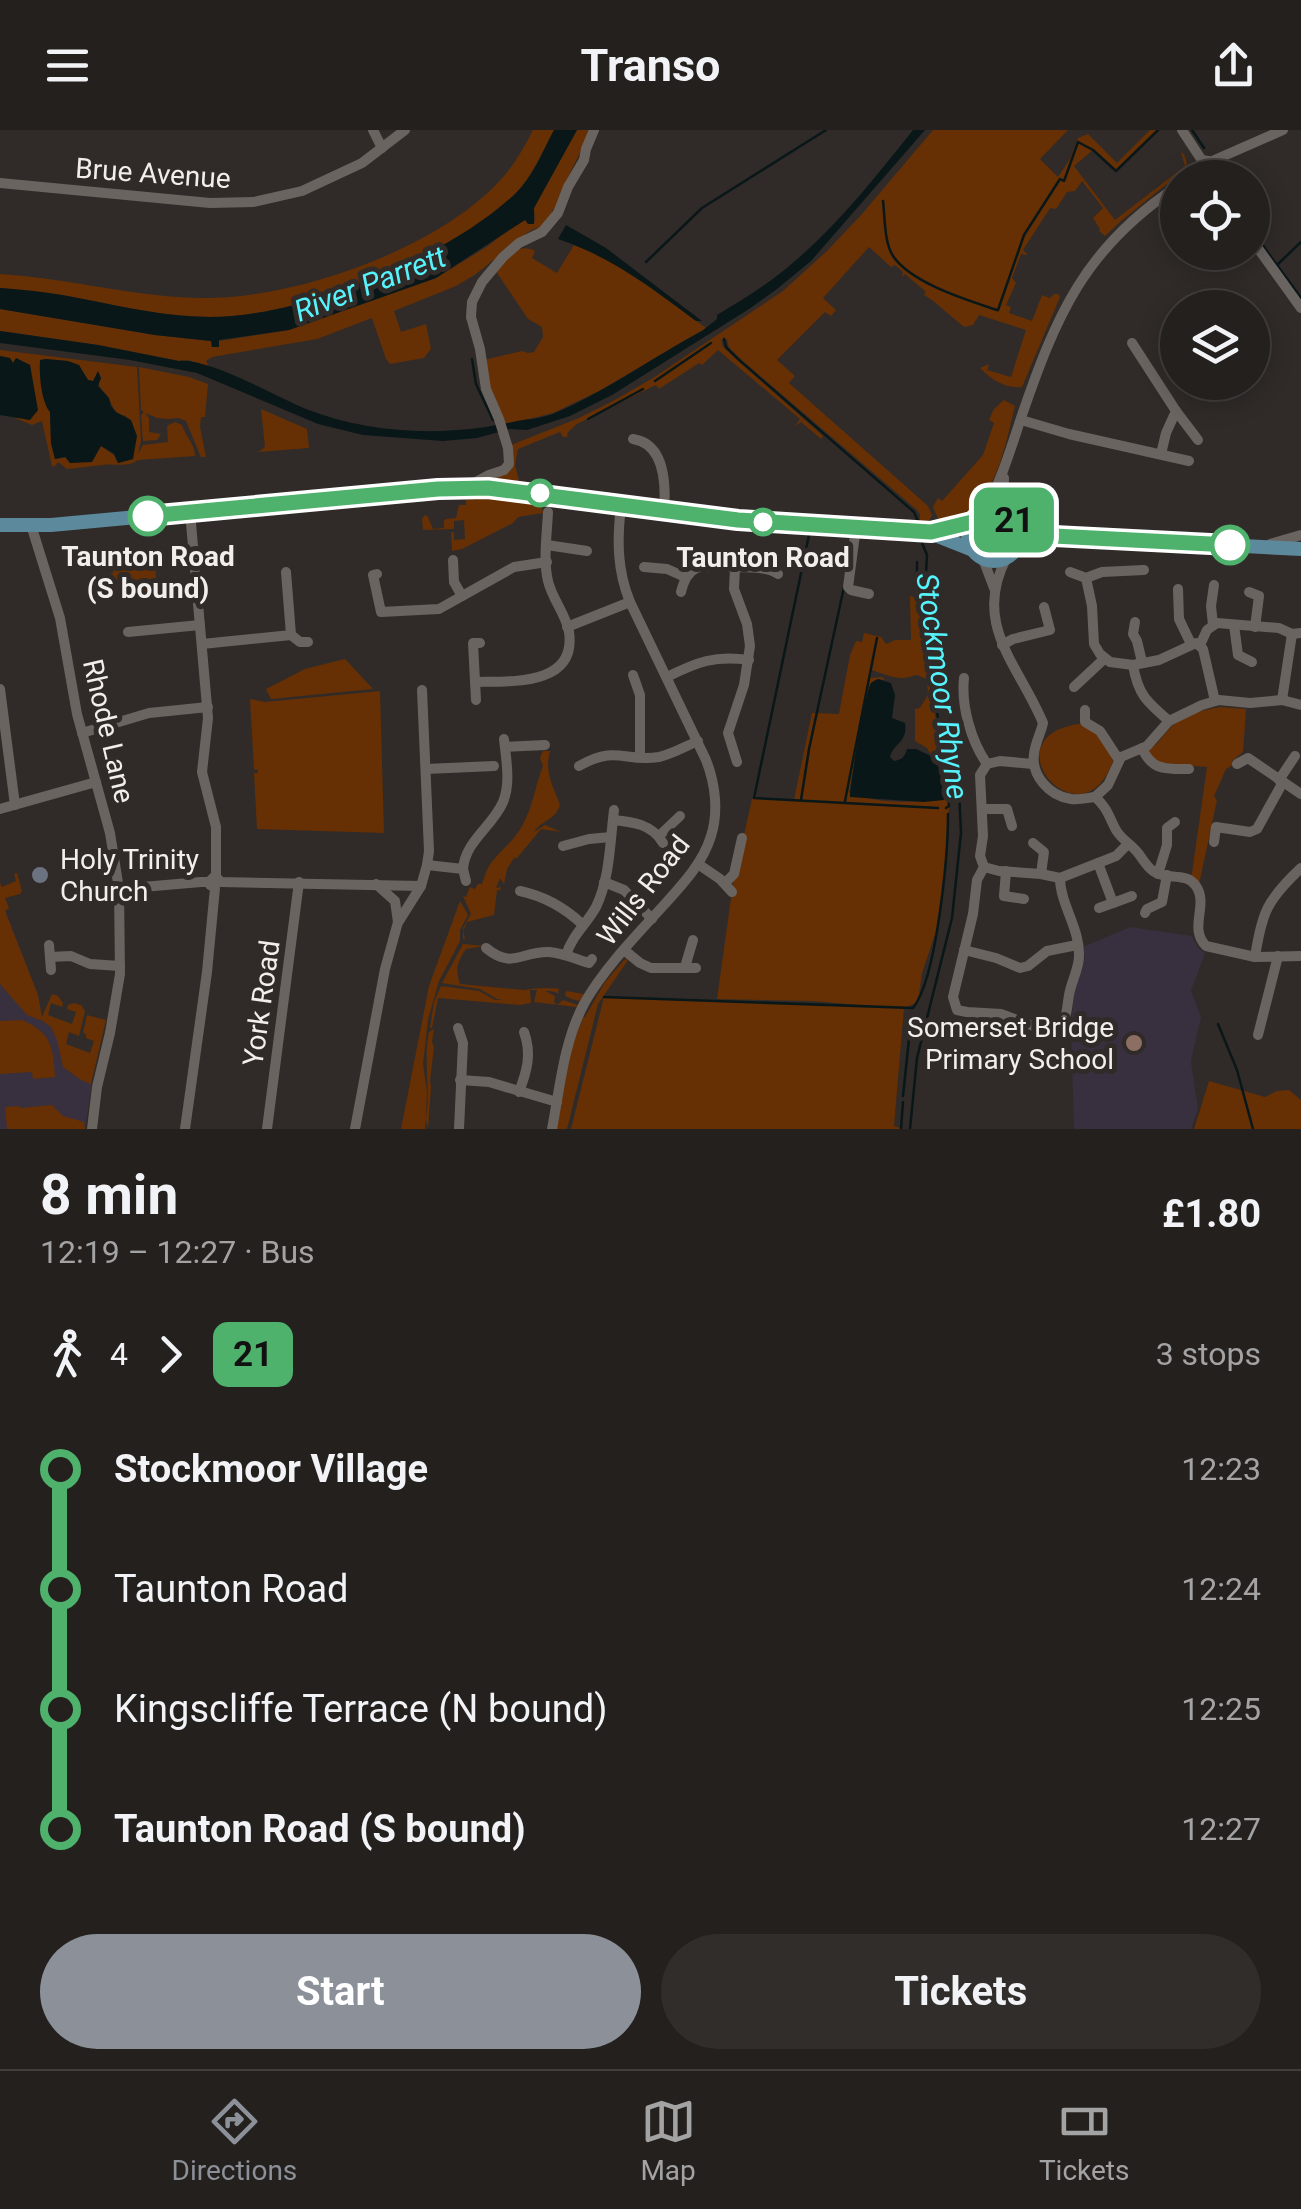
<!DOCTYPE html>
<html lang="en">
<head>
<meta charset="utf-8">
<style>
	body { margin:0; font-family:Roboto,sans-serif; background:#302d2b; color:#f1f3f6; height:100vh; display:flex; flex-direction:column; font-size:38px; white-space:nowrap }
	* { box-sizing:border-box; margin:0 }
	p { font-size:32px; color:#a3a3a4 }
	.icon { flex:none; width:55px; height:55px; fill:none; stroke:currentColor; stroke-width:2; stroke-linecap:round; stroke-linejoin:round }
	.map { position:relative; height:999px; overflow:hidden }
	.side { display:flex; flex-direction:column; background:#24201e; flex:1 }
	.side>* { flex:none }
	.badge { padding:0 20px; border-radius:15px; font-size:35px; line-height:65px }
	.buttons { position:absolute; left:1160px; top:30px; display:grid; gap:20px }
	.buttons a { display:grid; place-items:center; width:110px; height:110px; border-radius:50%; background:#24201e; box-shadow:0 5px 25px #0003,0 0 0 2px #413e3c; font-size:50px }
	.map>.badge { position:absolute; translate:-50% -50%; box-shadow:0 0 0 5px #fff }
	.legs { display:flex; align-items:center; gap:15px; height:110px; padding:0 40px; font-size:32px }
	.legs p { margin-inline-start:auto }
	.head { display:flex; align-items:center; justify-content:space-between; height:170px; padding:0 40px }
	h1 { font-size:55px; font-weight:700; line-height:75px }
	.primary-button { display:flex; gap:20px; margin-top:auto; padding:20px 40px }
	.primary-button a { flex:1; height:115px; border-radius:60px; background:#8c9099; color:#fff; font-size:40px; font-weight:700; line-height:115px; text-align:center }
	.primary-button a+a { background:#302d2b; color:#f1f3f6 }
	ul { padding:0 40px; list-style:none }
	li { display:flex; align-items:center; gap:35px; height:120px; font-size:38px }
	li i { display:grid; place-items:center; width:15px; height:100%; margin:0 12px; background:currentColor }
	li i::after { content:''; width:25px; height:25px; margin:-12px; border:8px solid; border-radius:50%; background:#24201e }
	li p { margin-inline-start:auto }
	li:first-child i { background:linear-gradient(#0000 50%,currentColor 0) }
	li:last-child i { background:linear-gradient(currentColor 50%,#0000 0) }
	header { display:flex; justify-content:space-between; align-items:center; height:130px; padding:0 40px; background:#24201e; font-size:45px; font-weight:700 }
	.tab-bar { display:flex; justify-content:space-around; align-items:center; height:140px; border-top:2px solid #413e3c; background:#24201e; font-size:28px; color:#a3a3a4 }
	.tab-bar a { display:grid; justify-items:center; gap:5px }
	.tab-bar .on { color:#8c9099 }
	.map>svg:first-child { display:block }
</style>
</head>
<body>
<header><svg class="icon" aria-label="menu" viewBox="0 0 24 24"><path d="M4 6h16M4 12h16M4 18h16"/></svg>Transo<svg class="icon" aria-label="share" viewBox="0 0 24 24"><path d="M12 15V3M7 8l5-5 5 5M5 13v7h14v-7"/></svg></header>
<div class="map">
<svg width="1301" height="999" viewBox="0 0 1301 999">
	<rect width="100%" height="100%" fill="#302b28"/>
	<g fill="#382f3f">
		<polygon points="0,767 38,865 42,889 50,893 92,952 85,999 0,999"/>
		<polygon points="1130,797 1192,806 1199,819 1205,823 1191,861 1201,887 1191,931 1198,979 1191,999 1074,999 1071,895 1074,863 1085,827 1083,817"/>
	</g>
	<g fill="#663004" fill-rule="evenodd">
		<path d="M533 0H554C543 21 532 47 515 64 474 104 430 123 379 145 325 167 269 187 210 187 168 187 124 177 83 169 56 163 28 161 0 158V144C69 148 136 168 206 168 299 168 443 117 504 46 516 32 525 16 533 0Z"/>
		<polygon points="577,0 591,0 556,72 583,20 581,30 554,83 552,79 552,84 538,100 536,98 528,102 476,144 456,156 394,181 401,202 426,194 431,219 424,228 390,234 386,229 372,188 317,209 212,227 206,231 209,237 188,230 179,231 98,215 0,201 0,179 155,205 211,211 212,216 219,211 289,200 436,148 488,116 509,99 525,90 535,91 534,78"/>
		<path d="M933 0H1068L1040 29 1058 47 1070 29 1078 8 1088 4 1117 33 1150 0H1158L1116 41 1093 20 1074 36 1115 90 1185 36 1181 22 1184 24 1187 34 1183 41 1122 90 1105 106 1099 101 1100 99 1093 88 1103 78 1082 51 1075 61 1067 62 1056 79 1050 78 1023 120 1028 125 1021 124 1012 148 1016 153 1006 175 1011 177 1009 183 1032 191 1042 165 1050 168 1054 164H1058L1060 167 1022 257C1005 259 991 249 980 238L989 234 987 240 1011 247 1026 200 979 185 973 195 964 197 932 170 924 165 926 162 905 144 902 147 903 142 895 135 891 137 869 117 823 168 836 180 831 186 825 182 777 230 795 246 789 253 928 376 932 385 928 393 920 392V384L917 380 745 233 729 218 727 209 721 210 723 217 823 306 821 309 801 292 795 296 800 289 718 220 702 235 699 233 659 259 656 255 577 294 568 302 567 307H563L560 302 518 319 515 335 519 351 539 354 537 356 488 349 499 346 511 315 579 288 613 271 653 248 783 161 827 121 862 84Z"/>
		<path d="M574 115 591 121 628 141 706 198 599 261 553 283 504 295 491 262 484 230 522 221 528 223 534 222 543 207 542 197 528 189 495 140C507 128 517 112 535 121L532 128 557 143Z"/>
		<path d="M0 220 137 237 141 311 138 324 143 315 168 312 167 296 175 292 182 295C185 306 195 314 195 326L138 330C126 338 116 333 103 335 91 336 79 338 67 339L58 332 54 337 52 336 42 291 32 295 15 288 19 287 27 290 37 282 30 235 16 228 14 234 10 228 0 226ZM46 229C72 232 73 229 88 250L93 251 98 242 101 248 98 252C100 260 105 261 109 269 114 278 114 284 126 286 139 307 135 306 133 329L118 333 114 325 101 316 90 331 70 333 67 327 55 329 51 314 50 282C42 272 40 243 40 230Z"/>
		<polygon points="139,237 189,247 208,254 205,287 201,287 200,297 206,327 201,327 186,291 179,288 169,289 157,288 145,283 149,288 149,302 161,304 157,310 143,311 141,285 144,282 141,280"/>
		<path d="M1004 270 1015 276C1004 319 994 388 940 393L933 377 938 368 942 371 983 325 994 293 989 290 994 279Z"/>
		<polygon points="261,279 307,299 309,318 258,322 265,317"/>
		<polygon points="471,364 525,369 541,374 543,383 518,387 513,393 462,419 452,421 451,402 454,402 454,410 465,409 464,390 454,391 454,399 423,400 422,389 425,385 428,387 433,399 444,398 444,391 446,389 456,388 459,375 466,375 466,370 471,369"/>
		<circle cx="993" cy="405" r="20"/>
		<polygon points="155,435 157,460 113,464 107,458 103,445 113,443 113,439"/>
		<path d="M910 466 917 468 949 676 945 744 937 798 922 843 918 872 904 878 894 996 904 999H571L604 867 870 876 813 871 717 869 733 754 752 669 794 670 812 583 839 584 850 525 856 511 862 512 864 503 881 507 886 514 895 510H911ZM872 540C881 543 895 549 904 548 917 546 914 542 927 550L928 565 920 578 915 579V611L927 618C929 623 933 626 936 630 944 640 943 658 944 669 914 673 878 674 849 663L863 582 878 549 885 550 882 547 871 548Z"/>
		<polygon points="345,529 373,559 271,569 266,559 305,539"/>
		<polygon points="380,561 384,703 257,699 254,643 258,643 258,640 254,639 250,569 265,572"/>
		<path d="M1220 577 1246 579 1243 622 1232 631 1233 635 1226 639 1214 666 1217 670 1198 759 1191 750 1207 637 1159 633 1147 621C1158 615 1163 605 1172 596 1185 584 1204 580 1220 577Z"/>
		<path d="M1079 594C1098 598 1106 614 1113 631 1082 718 986 607 1079 594Z"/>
		<path d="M543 621H550C544 642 553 655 560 675 554 692 542 689 534 702L545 695 561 702 541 699 517 728H514L507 739 504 754 500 748 496 758 501 757 500 760H497L494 785 467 792 463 801 465 809H463V798L471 784 463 766 466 767 470 757 475 759 478 754H482C485 746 486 740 491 733 501 720 514 711 522 696 533 677 535 656 543 636L540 628Z"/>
		<polygon points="17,743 22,761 20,764 5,768 9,778 5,781 38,865 42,887 52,864 58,866 63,873 62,877 51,873 48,885 72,894 76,882 67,879 68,875 74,873 81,875 85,881 79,906 69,902 66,914 90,923 94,911 86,908 86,904 83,903 87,885 106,890 91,954 81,950 63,937 57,910 51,897 43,891 27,885 0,854 0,753 2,757 16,751 14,744"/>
		<path d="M460 771 468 785 460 800V811L439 851 428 889 423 934 427 962 426 988C431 959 423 930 429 902L434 899 432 912 434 917 430 951 431 956 428 999 426 989 425 999H401L429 856Z"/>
		<path d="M463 814 484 816 466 819C457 832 455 839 460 854L524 860C536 858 546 857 559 859L558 863 565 866 566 861 584 864 579 871C568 869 557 860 545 861L555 866 554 872 557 875 563 870 578 875 576 877 534 872 537 860H530L531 873 520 875 438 868 432 898H430L434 872 441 856 479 861 495 870H503L497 869 480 859 442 853Z"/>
		<polygon points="625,829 628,830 598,874 567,999 555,999 573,914 583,887 585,887 605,852"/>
		<path d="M22 890C52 903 53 917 55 947L33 949 32 942 0 944V891Z"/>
		<polygon points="1209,951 1265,967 1277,961 1289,960 1301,970 1301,999 1194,999"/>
		<polygon points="52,975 63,986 84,992 85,999 7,999 5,977 18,976 21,978"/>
	</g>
	<g fill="#091718">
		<path d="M554 0H577L534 78V94H528L525 90 436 148 289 200 219 210V217H212L211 211 155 205 0 179V158C28 160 56 163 83 169 124 177 168 187 210 187 304 187 446 128 515 64 532 48 543 21 554 0Z"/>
		<path d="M913 0H925L811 131 777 159 749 179 612 265 570 286 527 300 510 299 477 308 443 311 363 305 318 294 197 243 130 230 0 213V201L98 215 179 231C209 228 275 266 306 279 373 305 449 307 517 291 530 289 543 288 555 283 607 261 653 227 702 201L717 189V185C735 174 753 163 770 151 826 110 870 54 913 0Z"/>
		<path d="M566 95 606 118 702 191H696C649 156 611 127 558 109Z"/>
		<polygon points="0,226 10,228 13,233 16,228 30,235 38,280 30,290 0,285"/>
		<path d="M46 229 68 231 79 235 88 250 93 251 98 241 101 248 98 256 109 268 111 276 116 282 131 290 137 306 133 329 118 333 114 324 101 316 92 332 70 333 65 327 55 329 51 313 50 282C41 271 39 244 40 230Z"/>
		<path d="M878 549 891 553 895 565 892 588 905 593C908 613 894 612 890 627L894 631C901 630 905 627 907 619H916L935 628 941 644 944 670 924 672 850 667C850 653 866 559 871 553 873 551 876 550 878 549Z"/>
	</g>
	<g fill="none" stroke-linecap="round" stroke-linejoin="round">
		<g stroke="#091718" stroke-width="2.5">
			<polyline points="1192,0 1204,18"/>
			<polyline points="1216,41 1220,48"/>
			<path d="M883 71C885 87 884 112 893 126 911 153 967 170 997 180"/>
			<polyline points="1252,100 1276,134"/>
			<polyline points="1301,112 1277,135 1301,168"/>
			<polyline points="646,132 702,78 826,0"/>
			<polyline points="998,180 1024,105 1060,49 1064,51 1078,12 1093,20 1116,41 1158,0"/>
			<polyline points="724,209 726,217 738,229 914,382 918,391"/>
			<polyline points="472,229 476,254 493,290"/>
			<polyline points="655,251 711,213"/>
			<polyline points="588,289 643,259"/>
			<polyline points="809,405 754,668 938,678"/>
			<polyline points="917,432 917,458 933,558"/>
			<polyline points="934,563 947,645 949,676 946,678"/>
			<polyline points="801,670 809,619 844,457"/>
			<polyline points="845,671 877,508"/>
			<path d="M604 867 913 878C937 848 948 725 948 684"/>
			<polyline points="1218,894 1237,940 1253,999"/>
			<polyline points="903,966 911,890"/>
			<polyline points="901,999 903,972"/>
			<polyline points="910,999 917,928 952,788 961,703 958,638 930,476 926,442 927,425 920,408"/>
		</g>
		<g stroke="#6a6461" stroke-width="10">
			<polyline points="373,0 382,18"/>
			<polyline points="1182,0 1203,32"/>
			<circle cx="1206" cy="36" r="5.5"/>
			<polyline points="1210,32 1283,0"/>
			<polyline points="0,53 210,73 254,72 302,61 362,33 405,0"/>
			<polyline points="1252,110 1301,178"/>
			<polyline points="1132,213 1176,281 1166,303 1161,324"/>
			<polyline points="1176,281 1198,310"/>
			<polyline points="1021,290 1069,304 1189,331"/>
			<path d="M633 309C666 314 666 356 664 382"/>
			<polyline points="1004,348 1003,371 1009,385"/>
			<polyline points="467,357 489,345 504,340 509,334 508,318 499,289 486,259 480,219 471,187 472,172 482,152 503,127 519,113 542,102 558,83 568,57 584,30 586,19 594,0"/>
			<polyline points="190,382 208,588 202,642 216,697 216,747"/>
			<path d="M984 382C1001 352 1010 321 1021 288 1056 186 1084 118 1178 56"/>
			<polyline points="31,395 60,488 77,584 110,703 119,759 120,844 110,903 97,957 92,999"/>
			<polyline points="856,397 848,457 851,460 869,464"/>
			<polyline points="1270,414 1301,405"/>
			<polyline points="547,415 587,421"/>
			<path d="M1007 427C971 494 1019 535 1043 593 1041 603 1035 613 1034 624 1031 645 1049 666 1071 669 1079 670 1087 668 1095 667 1107 677 1109 687 1116 700 1121 709 1131 714 1138 723 1143 729 1146 736 1153 741 1166 751 1186 741 1196 756 1209 775 1188 798 1206 816L1255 827 1301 826"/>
			<polyline points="983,429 994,458"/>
			<polyline points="453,430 454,452 462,466"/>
			<polyline points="644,437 667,439 685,447"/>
			<path d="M735 437C749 438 767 436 778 444"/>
			<polyline points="1070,442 1086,448 1102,442 1144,440"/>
			<polyline points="377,444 373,445 381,482 439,479 514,437 547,432"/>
			<polyline points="1086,448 1092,476 1094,514 1100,524 1110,532 1133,535 1159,530 1196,513 1203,519 1215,571"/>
			<polyline points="1178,459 1179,489 1191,514"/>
			<path d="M681 462C689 429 707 436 735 437L734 459 747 494 750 516 744 555 728 603 737 632"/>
			<polyline points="1249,462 1259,466 1255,497"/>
			<polyline points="1135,492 1133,504 1137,511 1142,532"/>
			<polyline points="1213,495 1211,476 1214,455"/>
			<polyline points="1234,495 1238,525 1252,532"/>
			<polyline points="567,497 630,472"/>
			<polyline points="128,502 200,495"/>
			<polyline points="291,505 300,512 308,512"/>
			<polyline points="202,514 291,505 286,442"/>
			<polyline points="1002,515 1013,509 1050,500 1044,477"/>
			<polyline points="1200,515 1207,500 1217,493 1279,498 1292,504 1301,503"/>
			<path d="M1133 535C1138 565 1147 572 1169 591"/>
			<polyline points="633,545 640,565 640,626"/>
			<path d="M667 547C697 532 715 525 749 530"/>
			<path d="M964 548C961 576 971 611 987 634"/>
			<path d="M475 552C509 551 577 557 569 502 566 484 552 469 548 451 543 430 547 404 548 382"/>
			<polyline points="1074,557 1104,529"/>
			<polyline points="0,559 15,675"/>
			<polyline points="476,570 473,513 480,513"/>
			<polyline points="1282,570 1292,504"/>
			<polyline points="1085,580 1085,592 1100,601 1119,630"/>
			<polyline points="82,603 149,583 208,577"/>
			<polyline points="505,617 545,615"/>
			<path d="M1142 618C1152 641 1166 639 1189 639"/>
			<path d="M1033 634 1000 631 987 634 980 645 983 706 980 726 984 737 977 750 973 784 953 867 957 880 967 882 1001 884 1047 901C1068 899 1066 882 1069 865 1071 852 1079 839 1079 826 1080 798 1060 774 1060 748"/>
			<polyline points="1237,634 1248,628 1301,664"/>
			<path d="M579 636C618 614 624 633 659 627 673 624 686 616 698 611"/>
			<polyline points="426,639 494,636"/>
			<polyline points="1279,650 1295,626"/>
			<polyline points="1095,667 1108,655 1121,627 1147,616 1169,591 1202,575 1219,570 1250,573 1282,570 1301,575"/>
			<polyline points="0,679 96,652"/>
			<polyline points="982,679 1007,679 1012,696"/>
			<path d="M613 690C633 692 652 694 663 713"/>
			<polyline points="659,706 680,686"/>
			<polyline points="1214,712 1216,697 1250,702 1257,699 1283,652"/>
			<polyline points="1033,713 1044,722 1041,744"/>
			<polyline points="563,716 589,709 611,707"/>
			<polyline points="1098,733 1113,773 1132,766"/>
			<polyline points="698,734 720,749 732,762"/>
			<polyline points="427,735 463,739 466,751"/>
			<polyline points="984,737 999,741 1041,744 1060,748 1116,726 1128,714"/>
			<path d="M463 739C465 711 493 696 503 672 511 653 506 629 504 609"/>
			<polyline points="1006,741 1004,766 1024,769"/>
			<polyline points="1158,744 1167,715 1167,698 1175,692"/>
			<polyline points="209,752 215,746 221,752 421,756 427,735 429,721 422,560"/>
			<polyline points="604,752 624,760 652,789"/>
			<polyline points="725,753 734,744 742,708"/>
			<polyline points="119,759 201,752 209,752 210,755"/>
			<path d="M520 761C543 766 565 778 582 794"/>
			<polyline points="1099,778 1113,773"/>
			<polyline points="1145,783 1147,779 1162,772 1167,745"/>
			<polyline points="399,791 421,756"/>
			<polyline points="49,815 51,840"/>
			<path d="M486 818C513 840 521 821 549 822 563 823 576 829 589 833L592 829"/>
			<polyline points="624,820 640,833 651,838 696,838"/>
			<polyline points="964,820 996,828 1020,838 1028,836 1047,821 1077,815"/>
			<path d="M566 825C573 804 586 795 596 777 610 748 610 712 614 680"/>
			<polyline points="50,827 71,826 90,834 120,836"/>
			<path d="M1255 827C1262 782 1267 770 1301 738"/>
			<polyline points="685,837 693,810"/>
			<polyline points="458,898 463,913 459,999"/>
			<polyline points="1258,905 1278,826"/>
			<polyline points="460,950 489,952 557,972"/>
			<path d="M519 962C527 941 532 924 524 902"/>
			<polyline points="185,999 207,842 215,758"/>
			<polyline points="267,999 299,752"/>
			<polyline points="355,999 385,839 398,792 395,771 376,754"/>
			<path d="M552 999C560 957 564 910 585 872 606 836 636 806 663 776 682 755 703 733 711 706 719 681 715 653 706 630L630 472C617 440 617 410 621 376"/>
		</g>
		<g stroke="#5c899b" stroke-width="14">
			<circle cx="994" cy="405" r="26"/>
			<polyline points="1016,393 1053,406 1301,419"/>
			<polyline points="0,395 51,395 438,359 466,357 520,360 657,381 738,391 925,401 973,420"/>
		</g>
	</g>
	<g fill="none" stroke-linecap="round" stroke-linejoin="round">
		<defs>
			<polyline id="line-1" points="148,386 438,359 488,358 738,390 931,402 972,392 984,382 997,380 1009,385 1016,393 1054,406 1230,415"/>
		</defs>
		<use href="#line-1" stroke="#fff" stroke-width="22"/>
		<use href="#line-1" stroke="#4eb16c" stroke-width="15"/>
	</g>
	<g fill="#fff" stroke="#4eb16c" stroke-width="5">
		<circle cx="540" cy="363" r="12"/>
		<circle cx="148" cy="386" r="18"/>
		<circle cx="763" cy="392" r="12"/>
		<circle cx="1230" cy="415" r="18"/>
	</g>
	<circle fill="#6b7280" stroke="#302b28" stroke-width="4" cx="40" cy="745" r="10"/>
	<circle fill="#8d6e63" stroke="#302b28" stroke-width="4" cx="1134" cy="913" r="10"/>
	<g text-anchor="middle" stroke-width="10" stroke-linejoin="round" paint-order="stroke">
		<g font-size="28" fill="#f1eeec" stroke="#302b28">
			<text transform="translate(153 43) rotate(4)" y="10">Brue Avenue</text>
			<text transform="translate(109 601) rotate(77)" y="10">Rhode Lane</text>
			<text transform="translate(643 760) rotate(-52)" y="10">Wills Road</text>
			<text transform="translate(261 873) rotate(-82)" y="10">York Road</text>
		</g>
		<g font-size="28" font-weight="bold" fill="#f1eeec" stroke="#302b28">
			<text x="148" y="436">Taunton Road<tspan x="148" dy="32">(S bound)</tspan></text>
			<text x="763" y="437">Taunton Road</text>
		</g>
		<g font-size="28" fill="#f1eeec" stroke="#302b28" text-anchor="start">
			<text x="60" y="739">Holy Trinity<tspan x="60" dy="32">Church</tspan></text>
			<text x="1114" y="907" text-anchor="end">Somerset Bridge<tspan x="1114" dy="32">Primary School</tspan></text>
		</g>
		<g font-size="30" font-style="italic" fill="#55f4fd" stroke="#302b28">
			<text transform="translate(370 154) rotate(-21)" y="10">River Parrett</text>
			<text transform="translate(942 556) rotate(82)" y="10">Stockmoor Rhyne</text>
		</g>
	</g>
</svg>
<div class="buttons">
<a><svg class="icon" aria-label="locate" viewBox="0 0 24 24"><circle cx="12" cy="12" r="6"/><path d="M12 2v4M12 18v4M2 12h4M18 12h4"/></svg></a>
<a><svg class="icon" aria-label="layers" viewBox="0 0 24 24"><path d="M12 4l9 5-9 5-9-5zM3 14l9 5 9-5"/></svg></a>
</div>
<b class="badge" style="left:1014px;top:390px;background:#4eb16c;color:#111">21</b>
</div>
<section class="side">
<div class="head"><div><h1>8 min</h1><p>12:19 – 12:27 · Bus</p></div><b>£1.80</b></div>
<div class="legs"><svg class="icon" aria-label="walk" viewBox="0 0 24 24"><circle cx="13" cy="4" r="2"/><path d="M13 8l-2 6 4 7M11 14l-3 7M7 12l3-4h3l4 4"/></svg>4<svg class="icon" aria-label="forward" viewBox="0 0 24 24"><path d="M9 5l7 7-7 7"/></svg><b class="badge" style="background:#4eb16c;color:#111">21</b><p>3 stops</p></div>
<ul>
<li><i style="color:#4eb16c"></i><b>Stockmoor Village</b><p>12:23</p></li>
<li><i style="color:#4eb16c"></i><span>Taunton Road</span><p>12:24</p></li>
<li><i style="color:#4eb16c"></i><span>Kingscliffe Terrace (N bound)</span><p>12:25</p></li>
<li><i style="color:#4eb16c"></i><b>Taunton Road (S bound)</b><p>12:27</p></li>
</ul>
<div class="primary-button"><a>Start</a><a>Tickets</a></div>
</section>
<nav class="tab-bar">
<a class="on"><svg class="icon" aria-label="directions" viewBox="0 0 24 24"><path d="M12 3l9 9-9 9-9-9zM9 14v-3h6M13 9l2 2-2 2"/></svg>Directions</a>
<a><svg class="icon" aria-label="map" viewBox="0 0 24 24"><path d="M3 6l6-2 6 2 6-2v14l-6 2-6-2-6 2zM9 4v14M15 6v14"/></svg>Map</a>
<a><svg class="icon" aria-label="tickets" viewBox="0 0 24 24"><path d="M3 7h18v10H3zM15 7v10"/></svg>Tickets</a>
</nav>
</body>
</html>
